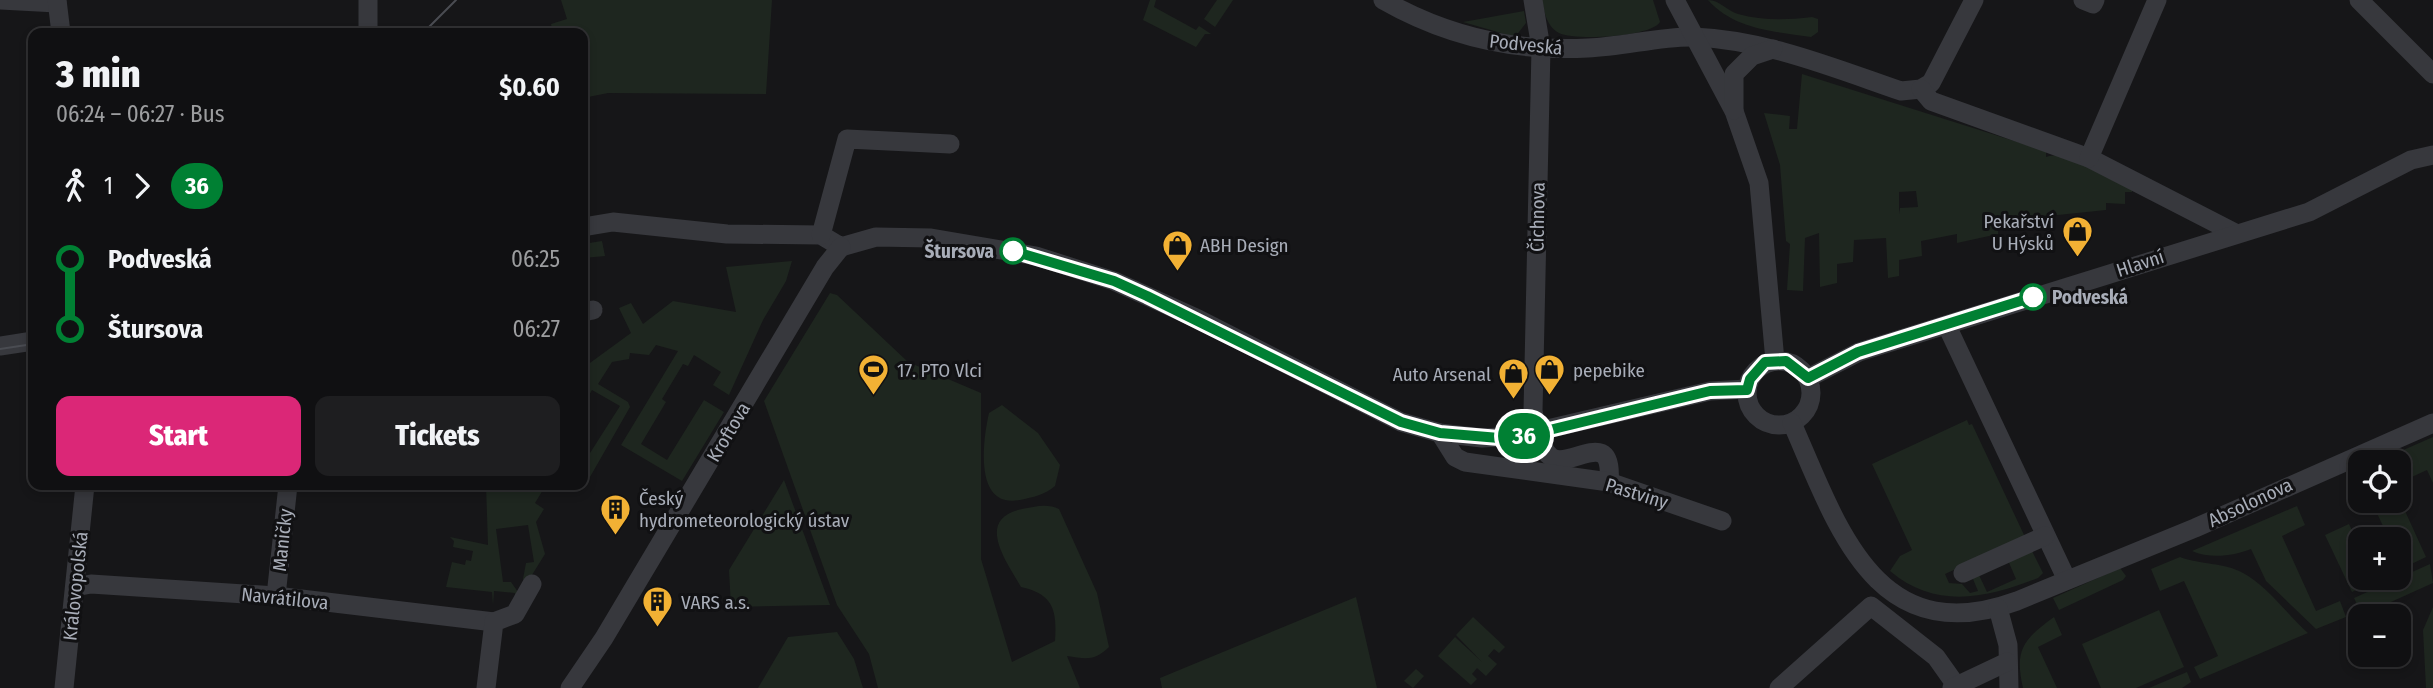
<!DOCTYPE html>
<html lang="en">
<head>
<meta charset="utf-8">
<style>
	body { margin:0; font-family:"Fira Sans Condensed",sans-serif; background:#1e1e20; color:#f1f3f6; height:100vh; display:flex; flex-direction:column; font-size:26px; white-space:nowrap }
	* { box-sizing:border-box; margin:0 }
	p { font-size:23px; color:#9c9d9f }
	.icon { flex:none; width:38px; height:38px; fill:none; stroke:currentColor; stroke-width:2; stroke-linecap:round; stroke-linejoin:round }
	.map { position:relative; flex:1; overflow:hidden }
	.details { position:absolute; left:28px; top:28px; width:560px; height:462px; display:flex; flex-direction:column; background:#101012; border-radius:14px; box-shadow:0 4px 10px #0003,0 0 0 2px #303032 }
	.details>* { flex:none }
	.badge { padding:0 14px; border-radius:23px; font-size:24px; line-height:46px }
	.tools { position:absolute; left:2348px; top:450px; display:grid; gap:14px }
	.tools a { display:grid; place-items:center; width:63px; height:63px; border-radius:14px; background:#101012; box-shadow:0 4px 10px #0003,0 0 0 2px #303032; font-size:35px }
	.map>.badge { position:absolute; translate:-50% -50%; box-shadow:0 0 0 4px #fff }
	.legs { display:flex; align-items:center; gap:10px; height:77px; padding:0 28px; font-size:23px }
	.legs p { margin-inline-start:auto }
	.summary { display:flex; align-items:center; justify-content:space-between; height:119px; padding:0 28px }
	h1 { font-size:38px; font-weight:800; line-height:52px }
	.button { display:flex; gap:14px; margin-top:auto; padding:14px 28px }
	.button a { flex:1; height:80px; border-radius:14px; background:#db2777; color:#fff; font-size:28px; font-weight:800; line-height:80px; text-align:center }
	.button a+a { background:#1e1e20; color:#f1f3f6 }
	ul { padding:0 28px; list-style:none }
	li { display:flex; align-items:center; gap:24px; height:70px; font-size:26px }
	li i { display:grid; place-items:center; width:10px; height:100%; margin:0 9px; background:currentColor }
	li i::after { content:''; width:18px; height:18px; margin:-9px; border:5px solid; border-radius:50%; background:#101012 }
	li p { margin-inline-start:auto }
	li:first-child i { background:linear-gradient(#0000 50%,currentColor 0) }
	li:last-child i { background:linear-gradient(currentColor 50%,#0000 0) }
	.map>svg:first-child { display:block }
</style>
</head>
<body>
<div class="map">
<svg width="2433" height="688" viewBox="0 0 2433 688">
	<rect width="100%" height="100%" fill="#161618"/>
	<g fill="#1e261f" fill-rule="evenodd">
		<polygon points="561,0 772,0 766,94 608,93 583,98 583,33 553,33 551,24 567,19"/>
		<polygon points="1150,0 1156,0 1154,7 1196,30 1199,26 1211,34 1205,34 1196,47 1143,20"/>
		<polygon points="1217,0 1233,0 1215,27 1204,19"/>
		<path d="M1542 0H1653L1660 22C1651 37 1575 41 1559 33 1547 27 1544 12 1542 0Z"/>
		<path d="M1708 0C1720 0 1727 11 1738 14 1763 21 1787 20 1812 17L1818 19V32L1811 37C1773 31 1735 30 1708 0Z"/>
		<polygon points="1524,11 1526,23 1515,37 1463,22"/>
		<path d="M1802 74 2046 151V157C2073 149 2108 177 2132 189V192H2125V204L2106 203V210L2048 216 1998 225V234L1957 243V234L1921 241 1922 256 1899 260V276L1888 278 1886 238 1854 240 1853 262 1837 264V283L1820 287 1819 233 1805 238 1803 291 1787 290 1790 244 1786 241 1780 165 1764 113 1790 116 1789 129H1797ZM1916 191 1918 207 1900 208 1899 214V192Z"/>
		<polygon points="602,241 605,256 583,258 583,244"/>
		<polygon points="792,261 786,281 763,320 729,395 713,385 721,372 694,355 688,366 683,364 662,399 666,402 641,444 667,460 704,400 724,412 682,481 621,445 678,351 656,345 649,355 630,353 629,359 612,362 598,384 628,402 630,407 590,477 583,473 583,464 620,406 592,390 583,405 583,368 631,333 619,308 631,303 643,324 673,301 736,312 726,267"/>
		<path d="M830 293 837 295 908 362 981 393V559L1012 662 1055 641C1057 611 1054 594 1021 587 1007 562 974 519 1022 509 1034 507 1047 503 1059 509L1097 593 1109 647C1095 661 1086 659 1067 656L1080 688H878L869 654 837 605 764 401Z"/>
		<path d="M1002 405 1038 433 1060 465 1055 486C1045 495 1033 497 1020 500 973 509 983 439 989 413Z"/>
		<path d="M1967 420 1969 425 1972 424 2025 537 1945 574 1949 583 1962 584 1970 593 1978 591 1973 579 1978 573 1987 592 2016 579 2007 558 2030 547 2043 573 2038 578C1987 598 1936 610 1890 571L1900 556 1912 550 1872 464Z"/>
		<polygon points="2433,437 2433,483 2427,470 2403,481 2399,462 2395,462 2392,455"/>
		<polygon points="784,480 830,605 731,607 729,570"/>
		<polygon points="486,485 546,485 535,503 544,509 536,522 545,554 527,583 523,579 526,563 534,562 528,525 496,529 503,582 511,582 520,595 514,605 515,593 494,591 493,605 492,592 446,587 452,562 465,565 466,560 471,561 473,551 453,547 454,541 450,537 488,545"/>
		<polygon points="2400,500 2426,557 2403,568 2399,561 2399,539 2389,539 2376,511"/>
		<path d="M2297 506 2305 525 2282 536 2316 611 2340 601 2346 617 2316 629 2266 581 2251 549C2233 556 2210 559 2192 551Z"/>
		<polygon points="2349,524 2361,550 2361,578 2373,578 2375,581 2352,592 2325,535"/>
		<path d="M2180 557C2201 565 2223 562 2243 573 2265 584 2289 616 2308 633L2200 679 2194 667 2218 656 2184 581 2160 591 2151 569Z"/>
		<polygon points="2430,564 2433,583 2362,615 2354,598"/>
		<polygon points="2120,568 2126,576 2123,580 2059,610 2053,598"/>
		<polygon points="1356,597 1377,688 1162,688 1160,678"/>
		<polygon points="2433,607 2433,688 2426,688 2423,630"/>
		<polygon points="2159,610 2184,667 2136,688 2101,688 2082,644"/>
		<polygon points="1473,617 1505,647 1499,653 1494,649 1488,656 1497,664 1486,676 1477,668 1472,674 1477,679 1471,685 1438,656 1455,637 1482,662 1456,635"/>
		<path d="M2054 617 2062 635 2038 647 2057 688H2023C2014 649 2024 639 2054 617Z"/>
		<polygon points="837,632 854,659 863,688 758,688 788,637"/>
		<polygon points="1416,669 1424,676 1413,688 1404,681"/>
		<polygon points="2187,672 2191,682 2182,688 2149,688"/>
	</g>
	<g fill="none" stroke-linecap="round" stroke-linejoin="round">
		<g stroke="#37383d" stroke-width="19">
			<polyline points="0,0 57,3"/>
			<polyline points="57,0 61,33"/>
			<path d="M1383 0C1446 36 1515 52 1588 48 1623 47 1660 36 1694 37 1766 40 1834 68 1901 91L1921 89 1931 83 1974 0"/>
			<path d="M1533 0 1541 48 1533 411C1536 425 1538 447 1551 457 1569 471 1614 424 1609 482"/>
			<polyline points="1675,0 1734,111 1759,183 1775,361"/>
			<polyline points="2083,0 2093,4 2095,0"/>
			<polyline points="2359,0 2433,74"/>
			<polyline points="368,33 368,0"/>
			<polyline points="1921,89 1931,101 2089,158 2235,233"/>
			<polyline points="1734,110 1734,74 1752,56 1773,49"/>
			<polyline points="2089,158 2157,0"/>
			<polyline points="583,227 613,222 727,234 821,235 841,247 876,237 931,238 1036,256 1114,281 1198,319 1401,422 1440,433 1482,438 1518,436 1710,391 1747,389"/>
			<polyline points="821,235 847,139 950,144"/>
			<polyline points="583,312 593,310"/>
			<polyline points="1947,326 2067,580"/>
			<polyline points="0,346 33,341"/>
			<circle cx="1779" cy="393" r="32"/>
			<polyline points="1808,378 1859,352 2309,212 2411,160 2433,155"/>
			<path d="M1792 423C1837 525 1875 653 2017 601L2195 528 2433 423"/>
			<polyline points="1440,433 1455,457 1465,462 1609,482 1722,521"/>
			<polyline points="1963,573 2045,536"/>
			<polyline points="75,587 91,584 276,596 494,622"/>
			<polyline points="276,596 288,485"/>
			<polyline points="1998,608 2008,645 2009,688"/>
			<polyline points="64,688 85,485"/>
			<polyline points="486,688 494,622 515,614 532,584"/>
			<polyline points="570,688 604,638 825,267 841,247"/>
			<polyline points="1779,688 1871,606 1936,657 1958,688"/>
			<polyline points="1952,688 2007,662"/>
		</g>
		<g stroke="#4a4c52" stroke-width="2">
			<polyline points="423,33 456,0"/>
			<polyline points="0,349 33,344"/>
		</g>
	</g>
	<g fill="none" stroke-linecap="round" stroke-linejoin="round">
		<defs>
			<polyline id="line-1" points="1013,251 1114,281 1147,296 1401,422 1440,433 1499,438 1537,433 1710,391 1747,390 1750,379 1765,362 1786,361 1808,378 1858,352 2033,297"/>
		</defs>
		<use href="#line-1" stroke="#fff" stroke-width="16"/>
		<use href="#line-1" stroke="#008033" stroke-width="10"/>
	</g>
	<defs>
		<symbol id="shop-pin" viewBox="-11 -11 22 30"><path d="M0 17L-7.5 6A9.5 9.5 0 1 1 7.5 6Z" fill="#f2b134" stroke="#111113"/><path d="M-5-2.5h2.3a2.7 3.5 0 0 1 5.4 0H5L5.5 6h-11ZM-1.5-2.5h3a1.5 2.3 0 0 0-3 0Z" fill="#111"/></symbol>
		<symbol id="stadium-pin" viewBox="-11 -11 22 30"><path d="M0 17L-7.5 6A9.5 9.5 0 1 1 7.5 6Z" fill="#f2b134" stroke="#111113"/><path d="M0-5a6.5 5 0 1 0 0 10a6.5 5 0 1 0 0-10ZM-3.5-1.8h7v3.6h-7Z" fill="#111"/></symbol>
		<symbol id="building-pin" viewBox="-11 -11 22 30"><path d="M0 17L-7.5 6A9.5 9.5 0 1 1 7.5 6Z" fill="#f2b134" stroke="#111113"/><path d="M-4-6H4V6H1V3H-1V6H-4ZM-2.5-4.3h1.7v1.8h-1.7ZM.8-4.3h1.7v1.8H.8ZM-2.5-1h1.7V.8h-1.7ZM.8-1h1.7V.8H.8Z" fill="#111"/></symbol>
	</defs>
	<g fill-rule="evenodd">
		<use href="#shop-pin" x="2060" y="214" width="35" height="47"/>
		<use href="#shop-pin" x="1160" y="228" width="35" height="47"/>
		<use href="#stadium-pin" x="856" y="352" width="35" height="47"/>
		<use href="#shop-pin" x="1532" y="352" width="35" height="47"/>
		<use href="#shop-pin" x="1496" y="356" width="35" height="47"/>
		<use href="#building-pin" x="598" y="492" width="35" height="47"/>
		<use href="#building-pin" x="640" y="584" width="35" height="47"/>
	</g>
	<g fill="#fff" stroke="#008033" stroke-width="3.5">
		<circle cx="1013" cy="251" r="12"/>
		<circle cx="2033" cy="297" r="12"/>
	</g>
	<g text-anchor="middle" stroke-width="6" stroke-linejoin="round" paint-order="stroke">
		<g font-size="19" fill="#a8adb8" stroke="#111113">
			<text transform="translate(1526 44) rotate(6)" y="7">Podveská</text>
			<text transform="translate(1537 217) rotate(-89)" y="7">Čichnova</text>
			<text transform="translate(2140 263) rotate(-18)" y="7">Hlavní</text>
			<text transform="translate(728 432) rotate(-59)" y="7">Kroftova</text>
			<text transform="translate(1637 493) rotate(17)" y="7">Pastviny</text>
			<text transform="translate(2250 502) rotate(-25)" y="7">Absolonova</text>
			<text transform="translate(282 540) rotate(-84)" y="7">Maničky</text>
			<text transform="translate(75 586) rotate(-84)" y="7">Královopolská</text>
			<text transform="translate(285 598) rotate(6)" y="7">Navrátilova</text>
		</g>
		<g font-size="19" fill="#a8adb8" stroke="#111113" text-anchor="start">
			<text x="2054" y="228" text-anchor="end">Pekařství<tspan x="2054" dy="22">U Hýsků</tspan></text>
			<text x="1200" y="252">ABH Design</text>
			<text x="897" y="377">17. PTO Vlci</text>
			<text x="1573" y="377">pepebike</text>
			<text x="1491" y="381" text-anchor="end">Auto Arsenal</text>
			<text x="639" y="505">Český<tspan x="639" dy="22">hydrometeorologický ústav</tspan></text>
			<text x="681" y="609">VARS a.s.</text>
		</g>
		<g font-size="19" font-weight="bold" fill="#a8adb8" stroke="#111113" text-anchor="end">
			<text x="994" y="258">Štursova</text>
			<text x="2052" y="304" text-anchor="start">Podveská</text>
		</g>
	</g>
</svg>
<div class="tools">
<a><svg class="icon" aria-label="locate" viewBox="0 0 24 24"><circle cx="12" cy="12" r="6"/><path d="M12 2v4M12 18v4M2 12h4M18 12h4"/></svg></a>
<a>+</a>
<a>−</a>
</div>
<b class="badge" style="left:1524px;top:436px;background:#008033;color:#fff">36</b>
<section class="details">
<div class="summary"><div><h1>3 min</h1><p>06:24 – 06:27 · Bus</p></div><b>$0.60</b></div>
<div class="legs"><svg class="icon" aria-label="walk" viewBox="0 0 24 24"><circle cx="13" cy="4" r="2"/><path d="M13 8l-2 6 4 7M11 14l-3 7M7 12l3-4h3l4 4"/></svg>1<svg class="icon" aria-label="forward" viewBox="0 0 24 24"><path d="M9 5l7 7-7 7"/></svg><b class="badge" style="background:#008033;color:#fff">36</b></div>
<ul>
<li><i style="color:#008033"></i><b>Podveská</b><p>06:25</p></li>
<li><i style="color:#008033"></i><b>Štursova</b><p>06:27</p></li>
</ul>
<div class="button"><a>Start</a><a>Tickets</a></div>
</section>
</div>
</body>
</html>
